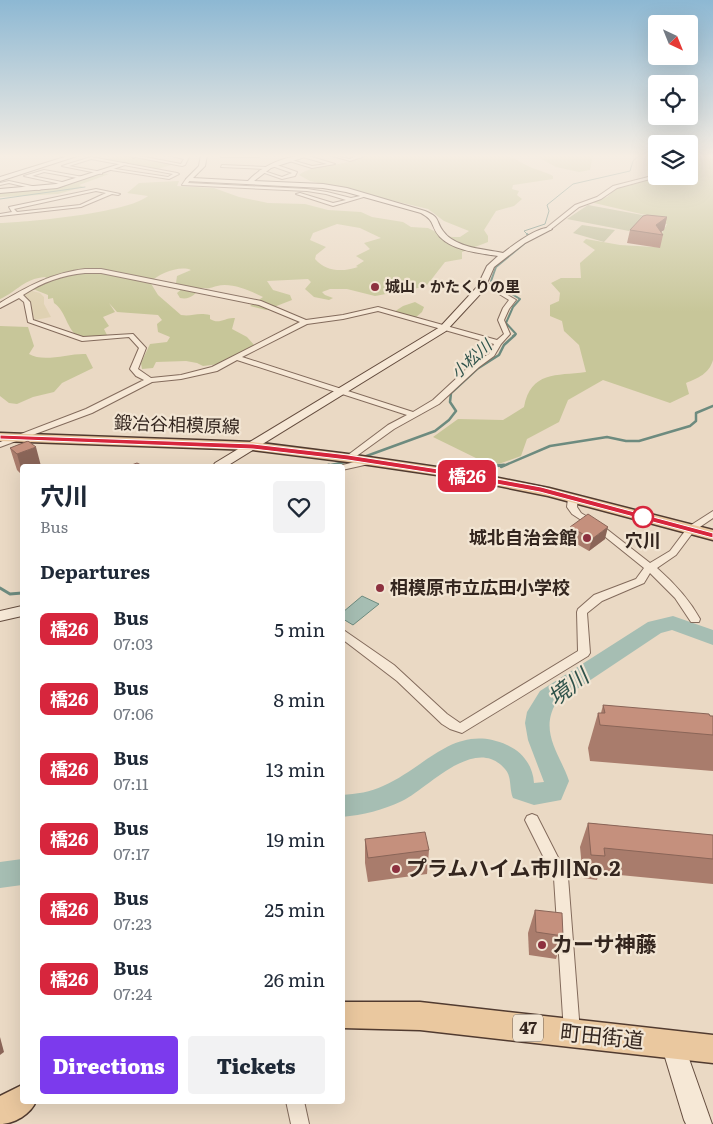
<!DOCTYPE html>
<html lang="en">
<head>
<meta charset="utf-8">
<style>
	body { margin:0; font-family:Literata,"Noto Sans JP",serif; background:#f2f2f3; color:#1f2937; height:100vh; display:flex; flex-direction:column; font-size:19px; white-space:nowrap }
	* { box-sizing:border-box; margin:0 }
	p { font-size:16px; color:#747a83 }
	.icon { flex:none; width:28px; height:28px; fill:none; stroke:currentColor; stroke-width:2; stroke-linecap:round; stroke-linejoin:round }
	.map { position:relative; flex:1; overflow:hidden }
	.drawer { position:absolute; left:20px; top:464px; width:325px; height:640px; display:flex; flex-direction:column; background:#fff; border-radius:5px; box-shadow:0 5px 20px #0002 }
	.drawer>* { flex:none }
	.badge { padding:0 10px; border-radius:8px; font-size:18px; line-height:32px }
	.needle { width:32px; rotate:137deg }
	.fabs { position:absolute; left:648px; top:15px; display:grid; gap:10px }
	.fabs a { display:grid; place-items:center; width:50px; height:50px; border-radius:5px; background:#fff; box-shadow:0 5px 20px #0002; font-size:25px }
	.map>.badge { position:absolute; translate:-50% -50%; box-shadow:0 0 0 2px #fff }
	h2 { padding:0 20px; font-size:19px; line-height:45px }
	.round { display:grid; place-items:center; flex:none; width:52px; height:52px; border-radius:5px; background:#f2f2f3 }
	.summary { display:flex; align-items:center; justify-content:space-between; height:85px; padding:0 20px }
	h1 { font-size:24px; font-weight:800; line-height:38px }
	.primary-button { display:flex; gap:10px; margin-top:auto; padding:10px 20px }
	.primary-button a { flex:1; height:58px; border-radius:5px; background:#7c3aed; color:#fff; font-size:20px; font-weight:800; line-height:58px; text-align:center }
	.primary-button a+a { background:#f2f2f3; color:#1f2937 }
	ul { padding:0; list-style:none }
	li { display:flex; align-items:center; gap:15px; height:70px; padding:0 20px }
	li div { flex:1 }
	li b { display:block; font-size:19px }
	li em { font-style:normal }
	li .badge { min-width:55px; font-weight:700; text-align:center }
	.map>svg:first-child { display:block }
</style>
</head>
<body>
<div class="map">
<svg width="713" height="1124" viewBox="0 0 713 1124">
	<rect width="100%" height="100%" fill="#ead9c4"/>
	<polygon fill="#dfd1b2" points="29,290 40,293 44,297 44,304 51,317 35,320 31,312 28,298 22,294"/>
	<g fill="#c7c699" fill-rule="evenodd">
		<polygon points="119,155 124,155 174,164 158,169 105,160"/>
		<path d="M364 155C377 155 391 158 403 155H504C513 157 518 161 526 165 535 170 544 171 553 176V179L513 185 512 189 519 191 517 195 522 199 514 206 496 211 484 230 488 236V242L462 252V259L445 262 427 285 418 288 375 296 347 289H330L322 292 325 295 333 298 329 300 314 297 305 289 311 282 308 279 267 281 273 290 290 295 292 300 266 310 250 306 263 297C251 291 231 282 217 286 209 288 210 289 202 288 194 294 191 300 180 298L177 293 184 287 176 283 177 276 191 270C179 265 159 274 150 282L158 295 181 315C192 317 196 312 210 315V319C220 325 225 317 235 318L232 329 247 337 255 346 220 364 203 366 197 363 186 361 156 362 153 368 142 369 141 363 150 344 167 342 170 337 158 332 157 324 162 320 158 315 117 312 109 303 115 312 103 317 109 326 104 329 107 335C100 336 90 339 83 338 67 335 67 311 54 303L53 298 48 299V295L33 289 48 280 45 277C23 279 18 291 0 299V223C29 222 127 213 148 196L127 193 139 183 179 181 177 186 214 188 239 197 268 203 305 204 328 210 361 212 372 217 403 222 411 227 428 228 444 236 453 237H460L469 231 444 221 428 209 310 181 299 175C318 161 345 169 364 155ZM337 224 360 228 381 238 364 243 370 249 356 256 364 261 356 266 358 267C343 272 326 272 315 259L316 255 326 247 310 240 313 233Z"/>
		<polygon points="534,155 593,155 590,170 579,172 556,167"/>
		<path d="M699 155H713V360C709 374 698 378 686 383L689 394 670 403 603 380 568 400 559 422 527 439 521 456 493 466 482 467 480 460 433 437 458 419 503 420 524 407C531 371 556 376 586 372L579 345 564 331 562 321 550 316V305L559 301 560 293 551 283 561 278H581L580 263 595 250 583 242 586 239 620 245 654 247 667 224 657 222 654 217 590 202 607 197 618 187 627 184 663 176H689V162Z"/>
		<polygon points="102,173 109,174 79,185 83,187 58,194 0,197 0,194 5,193 58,188"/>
		<polygon points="415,302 424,307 422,312 415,318 394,312 403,306"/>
		<path d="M0 326 28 327 34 346 29 354C44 363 69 353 86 354L93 368 62 383 54 392 33 397 17 404 9 403 0 396Z"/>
	</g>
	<g fill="#bdbc98">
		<polygon points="588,205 653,217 666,225 662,229 635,226 629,231 567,219"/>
		<polygon points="582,225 615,230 604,242 573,233"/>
	</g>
	<polygon fill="#a6beb3" stroke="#6d8b7f" points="362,596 379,604 353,625 343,619 343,612"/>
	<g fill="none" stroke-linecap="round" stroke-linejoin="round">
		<g stroke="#6d8b7f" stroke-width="1">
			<polyline points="0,199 85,187"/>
			<polyline points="528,235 524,231 545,224 549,211 547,205 573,184 630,171 633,161 640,155"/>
		</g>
		<g stroke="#6d8b7f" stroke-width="2">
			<polyline points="527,234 530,237"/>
			<polyline points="513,336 516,334 506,323 513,307 520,299 491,281 496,267 525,243"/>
		</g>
		<g stroke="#6d8b7f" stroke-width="2.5">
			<polyline points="361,458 435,431 449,420 456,411 450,402 451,393 477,369 499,355 504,345 515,335"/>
			<polyline points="326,466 350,461"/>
			<polyline points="501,467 550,446 607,437 626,441 639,441 690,426 696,421 696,413 713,406"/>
		</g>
		<g stroke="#6d8b7f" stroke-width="3">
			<polyline points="326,466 329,465"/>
			<polyline points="455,470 504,465"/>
			<polyline points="0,588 10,594 22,593"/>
		</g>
		<g fill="#a6beb3" fill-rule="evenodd">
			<path d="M673 616 713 630V645L672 630 661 633 556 703C539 732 560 754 569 781L561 800 534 805 513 798C509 789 512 776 505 769 475 734 429 788 402 801 383 810 363 815 342 817V795C356 794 371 792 383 786 427 767 455 722 507 745 523 752 533 766 534 783L544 782 528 740 525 723 527 712 540 691 648 622Z"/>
			<polygon points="22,859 22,885 0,888 0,862"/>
		</g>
		<defs>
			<g id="street">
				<polygon points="125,155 134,155 181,164 184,159 168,155 185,156 190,155 185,165 182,166"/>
				<polygon points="260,155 259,157 221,157 223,156"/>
				<polygon points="303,155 305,155 335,164 312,168 286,160 288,159 312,166 327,164 303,157"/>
				<polygon points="329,155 350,159 358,155 365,156 350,161"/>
				<polygon points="690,155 695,155 689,159"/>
				<polygon points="91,157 177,173 179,174 169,179 111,170 109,168 168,177 173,174 91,159 69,166 102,172 102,174 62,166"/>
				<polygon points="272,164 274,164 297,172 295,176 282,179 259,171 261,170 282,177 292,173 272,166"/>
				<polygon points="222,165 266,167 268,168 266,169 221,167"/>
				<polygon points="44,170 83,177 85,178 83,179 44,172 32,176 67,183 65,185 24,176"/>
				<polygon points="656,175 661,176 617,188 601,199 579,207 550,230 545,229 575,205 597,197 613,186"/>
				<polygon points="186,179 190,180 188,183 307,189 327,192 351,198 365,195 367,196 333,206 296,194 300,193 333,203 346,200 326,194 307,191 182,185"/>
				<polygon points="9,181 41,188 41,189 39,190 9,183 0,185 0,183"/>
				<path d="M96 189 120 194 118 195 112 194 81 207 0 216V214L12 212 9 207ZM96 191 106 193 80 205 17 212 14 209Z"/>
				<path d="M85 269H101L261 301 306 320 343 315 378 307 497 340 504 334 498 320 503 308 509 300 481 283 486 282 516 300 509 309 504 320 510 334 501 344 494 356 479 367 439 404 394 429 351 460 348 461 344 458 388 425 407 415 237 360 217 371 181 379 152 382 92 413 0 447V442L86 409 144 380 136 376 130 369 139 348 129 337 82 341 28 322 24 302 19 298 0 308V303C28 286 52 273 85 269ZM85 273H101L259 305 300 322 212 367 181 375 151 378 138 369 146 348 133 334 83 337 33 320 30 302 23 295C43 282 62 275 85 273ZM378 311 494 344 489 354 473 363 433 400 413 412 242 357 307 324 343 319Z"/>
				<polygon points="366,459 370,462 369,464 342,470 342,466 339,466"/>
				<path d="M573 495 578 498 577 507 581 513 604 527 650 563 670 551 688 527 713 511V518L694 531 676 555 657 568C674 583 689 599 700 619L699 622H691L675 598 650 573 644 583 602 601 587 613 590 653 588 656 462 733 450 729 442 724 397 681 342 639V629L394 665 447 714 460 723 578 651 577 612 578 609 594 595 636 579 644 568 598 531 572 514 567 507 568 498Z"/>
				<polygon points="532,814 537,816 568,877 580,1032 578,1038 572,1040 566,1038 564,1032 554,878 525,820 527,816"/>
				<polygon points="286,1101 304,1101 309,1124 291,1124"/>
			</g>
			<g id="secondary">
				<polygon points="71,155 80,155 0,181 0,177"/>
				<polygon points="131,155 139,155 133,158"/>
				<path d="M201 155H207L205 166 193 178 248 181C264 164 287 155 311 155L271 168 254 181 323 184 347 188 425 211C441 218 435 220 443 231 455 248 484 249 503 253 512 246 542 223 552 229L525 243 494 267 484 290 446 331 227 466H213L215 463 440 327 477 287 487 266 498 256C479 253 454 251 440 237 430 226 436 221 421 213L346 192 323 188 186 181V179L199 166Z"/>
				<polygon points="123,163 128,164 57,188 0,193 0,189 56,184"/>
				<polygon points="22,606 22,616 0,621 0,611"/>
				<polygon points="673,1032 681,1036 712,1124 686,1124 684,1120 661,1044 665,1036"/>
			</g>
			<g id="primary">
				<polygon points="0,433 253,442 348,454 464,471 549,488 713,530 713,540 548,496 464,479 348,462 253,450 0,441"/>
				<polygon points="342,1002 420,1002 713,1035 713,1063 420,1030 342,1028"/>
				<path d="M22 1085V1101H36C31 1114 14 1124 0 1124V1096Z"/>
			</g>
		</defs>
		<use href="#street" stroke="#836b5c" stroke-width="2"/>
		<use href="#secondary" stroke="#654d3f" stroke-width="2"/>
		<use href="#primary" stroke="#513b30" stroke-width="3"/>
		<use href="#street" fill="#f6e8d6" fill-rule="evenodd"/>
		<use href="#secondary" fill="#f6e8d6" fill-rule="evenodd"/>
		<use href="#primary" fill="#eac89f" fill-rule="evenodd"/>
	</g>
	<g fill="#a97c6c">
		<polygon points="667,217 664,230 661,232 663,235 660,248 627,243 630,230"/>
		<polygon points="28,441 22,466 22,475 17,470 10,448"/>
		<polygon points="570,527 605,539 589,551 568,539"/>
		<polygon points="603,705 713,716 713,771 590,761 588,748 598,713 601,713"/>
		<polygon points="588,823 713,835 713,884 599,873 597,880 583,878 580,847"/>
		<polygon points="365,839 429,850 427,874 368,882 365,863"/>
		<polygon points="535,910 563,936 556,959 529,955 528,933"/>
	</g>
	<g fill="#8a6558">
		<polygon points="667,217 664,230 658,234 656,225"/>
		<polygon points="36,447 41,466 22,466 22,472 17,454"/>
		<polygon points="608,527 605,539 589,551 592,539"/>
		<polygon points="0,1037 4,1052 0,1055"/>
	</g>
	<g fill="#c5907d" stroke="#8a6558">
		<polygon points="647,215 667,217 656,225 663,235 630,230 643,216"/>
		<polygon points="28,441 36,447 17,454 10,448"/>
		<polygon points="137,463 143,466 129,466"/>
		<polygon points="588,514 608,527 592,539 570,527"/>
		<polygon points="603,705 709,714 710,716 713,716 713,735 600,725 598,713 605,713"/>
		<polygon points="588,823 713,835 713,859 604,848 605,856 591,855"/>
		<polygon points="425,832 429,850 368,858 365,839"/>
		<polygon points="535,910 562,913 563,936 536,932"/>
	</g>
	<linearGradient id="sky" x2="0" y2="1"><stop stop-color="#8db8d3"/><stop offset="0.5" stop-color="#f6eee4"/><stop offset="1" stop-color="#f6eee4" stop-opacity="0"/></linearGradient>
	<rect width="713" height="312" fill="url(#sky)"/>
	<polygon fill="#d7263d" stroke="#fff" points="0,435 253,444 348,455 464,473 541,487 713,533 713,538 540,492 464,478 348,460 253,449 0,439"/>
	<g fill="#8d313f" stroke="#f2e5d3" stroke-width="2">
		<circle cx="375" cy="287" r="5"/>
		<circle cx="587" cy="538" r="5"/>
		<circle cx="380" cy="588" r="5"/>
		<circle cx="396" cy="869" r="5"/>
		<circle cx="542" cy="945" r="5"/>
	</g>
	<circle fill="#fff" stroke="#d7263d" stroke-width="2.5" cx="643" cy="517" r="10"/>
	<g text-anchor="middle" stroke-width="4.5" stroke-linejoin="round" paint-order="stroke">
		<g font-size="15" font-weight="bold" fill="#34261f" stroke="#f2e5d3" text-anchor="start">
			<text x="385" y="292">城山・かたくりの里</text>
		</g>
		<g font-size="16" font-style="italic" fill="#2f534b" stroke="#f2e5d3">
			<text transform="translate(471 359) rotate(-42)" y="6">小松川</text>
		</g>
		<rect fill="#f2e5d3" stroke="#6d5f55" stroke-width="1" x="513" y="1014.5" width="30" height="27" rx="4"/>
		<g font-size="16" font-weight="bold" fill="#34261f">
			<text x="528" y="1034">47</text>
		</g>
		<g font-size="18" fill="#34261f" stroke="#f2e5d3">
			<text transform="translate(177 425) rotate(2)" y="6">鍛冶谷相模原線</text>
		</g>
		<g font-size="18" font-weight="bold" fill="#34261f" stroke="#f2e5d3" text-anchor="end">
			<text x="577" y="544">城北自治会館</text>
			<text x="390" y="594" text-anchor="start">相模原市立広田小学校</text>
		</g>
		<g font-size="18" font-weight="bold" fill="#34261f" stroke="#f2e5d3">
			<text x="643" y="547">穴川</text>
		</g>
		<g font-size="21" font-weight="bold" fill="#34261f" stroke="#f2e5d3" text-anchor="start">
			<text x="406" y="876">プラムハイム市川No.2</text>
			<text x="552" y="952">カーサ神藤</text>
		</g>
		<g font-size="21" fill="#34261f" stroke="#f2e5d3">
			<text transform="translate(602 1037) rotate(6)" y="7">町田街道</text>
		</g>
		<g font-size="22" font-style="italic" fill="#2f534b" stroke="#f2e5d3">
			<text transform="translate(568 687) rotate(-38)" y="8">境川</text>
		</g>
	</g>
</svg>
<div class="fabs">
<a><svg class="needle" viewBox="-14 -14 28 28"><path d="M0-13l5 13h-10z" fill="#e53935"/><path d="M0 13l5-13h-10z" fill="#747a83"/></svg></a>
<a><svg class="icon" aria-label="locate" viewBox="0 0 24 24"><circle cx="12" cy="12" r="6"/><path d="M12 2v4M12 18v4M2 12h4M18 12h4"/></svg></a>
<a><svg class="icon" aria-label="layers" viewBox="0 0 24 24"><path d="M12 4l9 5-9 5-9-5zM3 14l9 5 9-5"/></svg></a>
</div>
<b class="badge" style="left:467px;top:476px;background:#d7263d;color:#fff">橋26</b>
<section class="drawer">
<div class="summary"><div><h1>穴川</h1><p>Bus</p></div><a class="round"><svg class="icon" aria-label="heart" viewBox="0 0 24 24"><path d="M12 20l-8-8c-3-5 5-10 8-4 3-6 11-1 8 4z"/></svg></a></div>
<h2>Departures</h2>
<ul>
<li><span class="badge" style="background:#d7263d;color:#fff">橋26</span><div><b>Bus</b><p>07:03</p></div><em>5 min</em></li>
<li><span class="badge" style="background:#d7263d;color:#fff">橋26</span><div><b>Bus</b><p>07:06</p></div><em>8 min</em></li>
<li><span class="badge" style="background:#d7263d;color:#fff">橋26</span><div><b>Bus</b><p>07:11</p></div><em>13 min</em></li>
<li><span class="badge" style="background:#d7263d;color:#fff">橋26</span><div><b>Bus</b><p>07:17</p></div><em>19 min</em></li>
<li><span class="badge" style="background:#d7263d;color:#fff">橋26</span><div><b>Bus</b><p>07:23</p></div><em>25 min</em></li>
<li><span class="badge" style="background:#d7263d;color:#fff">橋26</span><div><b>Bus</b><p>07:24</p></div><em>26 min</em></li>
</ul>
<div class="primary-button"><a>Directions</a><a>Tickets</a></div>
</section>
</div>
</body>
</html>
